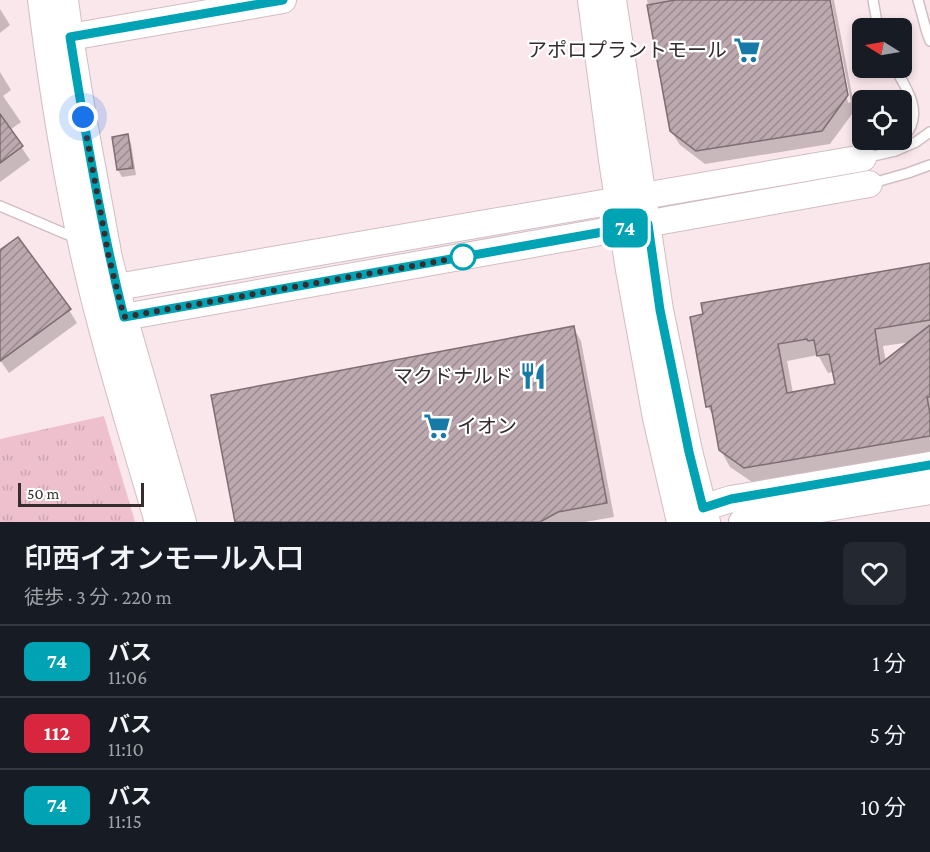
<!DOCTYPE html>
<html lang="ja">
<head>
<meta charset="utf-8">
<style>
	body { margin:0; font-family:"Crimson Pro","Noto Sans JP",serif; background:#242831; color:#f1f3f6; height:100vh; display:flex; flex-direction:column; font-size:22px; white-space:nowrap }
	* { box-sizing:border-box; margin:0 }
	p { font-size:20px; color:#9ea1a6 }
	.icon { flex:none; width:33px; height:33px; fill:none; stroke:currentColor; stroke-width:2; stroke-linecap:round; stroke-linejoin:round }
	.map { position:relative; height:522px; overflow:hidden }
	.sheet { display:flex; flex-direction:column; background:#171b24; flex:1 }
	.sheet>* { flex:none }
	.badge { padding:0 12px; border-radius:9px; font-size:21px; line-height:39px }
	.needle { width:39px; rotate:281deg }
	.buttons { position:absolute; left:852px; top:18px; display:grid; gap:12px }
	.buttons a { display:grid; place-items:center; width:60px; height:60px; border-radius:9px; background:#171b24; box-shadow:0 3px 9px #0003; font-size:30px }
	.scale { position:absolute; left:18px; bottom:15px; width:126px; box-sizing:border-box; padding-left:6px; border:3px solid #352d2f; border-top:0; font-size:16px; line-height:21px; white-space:nowrap; color:#352d2f; -webkit-text-stroke:4px #fff; paint-order:stroke }
	.you { position:absolute; width:30px; height:30px; margin:-15px; border:4px solid #fff; border-radius:50%; background:#1a73e8; box-shadow:0 0 0 9px #1a73e833 }
	.map>.badge { position:absolute; translate:-50% -50%; box-shadow:0 0 0 3px #fff }
	.round { display:grid; place-items:center; flex:none; width:63px; height:63px; border-radius:9px; background:#242831 }
	.headline { display:flex; align-items:center; justify-content:space-between; height:102px; padding:0 24px }
	h1 { font-size:28px; font-weight:600; line-height:45px }
	ul { padding:0; list-style:none }
	li { display:flex; align-items:center; gap:18px; height:72px; padding:0 24px; border-top:2px solid #363941 }
	li div { flex:1 }
	li b { display:block; font-size:22px }
	li em { font-style:normal }
	li .badge { min-width:66px; font-weight:700; text-align:center }
	.map>svg:first-child { display:block }
</style>
</head>
<body>
<div class="map">
<svg width="930" height="522" viewBox="0 0 930 522">
	<defs>
		<pattern id="grass-tufts" width="24" height="20" patternUnits="userSpaceOnUse" patternTransform="scale(1.5)"><rect width="24" height="20" fill="#eec0cd"/><path d="M3 7l-1-3M5 7V3M7 7l1-3M15 17l-1-3M17 17v-4M19 17l1-3" fill="none" stroke="#cda5b0"/></pattern>
		<pattern id="building-hatch" width="6" height="6" patternUnits="userSpaceOnUse" patternTransform="scale(1.5)"><rect width="6" height="6" fill="#bca9af"/><path d="M-1 1l2-2M0 6l6-6M5 7l2-2" fill="none" stroke="#9a8a8f"/></pattern>
	</defs>
	<rect width="100%" height="100%" fill="#fae7ec"/>
	<polygon fill="url(#grass-tufts)" points="104,416 135,522 0,522 0,439"/>
	<g fill="#0003" fill-rule="evenodd">
		<polygon points="647,0 828,0 848,103 851,102 831,0 834,0 855,110 830,144 705,164 680,145 671,131"/>
		<polygon points="0,9 10,25 0,33"/>
		<polygon points="0,72 11,90 3,96 21,122 10,130 30,160 0,182"/>
		<polygon points="127,136 131,143 136,175 122,177 118,170"/>
		<polygon points="0,252 69,310 77,323 9,373 0,360"/>
		<path d="M930 264V456L755 484 730 467 720 449 715 419 708 407 692 318ZM912 342 886 362 883 346ZM818 355 828 373 834 372 836 386 793 393 787 361Z"/>
		<polygon points="573,327 581,341 614,517 585,522 237,522"/>
	</g>
	<g fill="url(#building-hatch)" stroke="#7e6d72" stroke-width="1.5" fill-rule="evenodd">
		<polygon points="675,0 830,0 848,95 822,131 696,151 670,131 647,5"/>
		<polygon points="0,114 23,146 0,163"/>
		<polygon points="128,134 133,168 117,170 112,137"/>
		<polygon points="18,237 71,309 0,361 0,250"/>
		<path d="M930 263V320L875 329 880 364 930 325V397H927L930 413V436L744 468 719 450 711 406 706 407 690 317 703 314 701 303ZM807 339 808 341 814 340 817 356 829 354 835 384 787 393 778 344Z"/>
		<polygon points="574,326 607,503 558,512 540,522 235,522 211,395"/>
	</g>
	<g fill="none" stroke-linecap="round" stroke-linejoin="round">
		<defs>
			<g id="lane">
				<polyline points="873,0 878,28"/>
				<polyline points="918,0 927,33 930,41"/>
				<polyline points="895,151 916,142 930,132"/>
				<path d="M865 158 895 151C900 143 907 135 911 126 920 106 904 85 895 68"/>
				<polyline points="869,184 908,173 930,165"/>
				<polyline points="0,206 66,234 78,238"/>
			</g>
			<g id="secondary">
				<path d="M41 0C52 88 66 177 86 264 106 351 133 436 158 522"/>
				<polyline points="65,0 70,37 83,117 109,258 124,317 183,522"/>
				<polyline points="591,0 612,160 629,270 656,418 680,522"/>
				<polyline points="613,0 660,310 689,451 707,522"/>
				<polyline points="70,37 283,0"/>
				<polyline points="863,158 117,287 98,311 124,317 869,184"/>
				<polyline points="687,513 731,499 930,465"/>
				<polyline points="742,522 930,491"/>
			</g>
		</defs>
		<use href="#lane" stroke="#d1bec3" stroke-width="12"/>
		<use href="#secondary" stroke="#d1bec3" stroke-width="28"/>
		<use href="#lane" stroke="#fff" stroke-width="9"/>
		<use href="#secondary" stroke="#fff" stroke-width="26"/>
	</g>
	<g fill="none" stroke-linecap="round" stroke-linejoin="round">
		<defs>
			<path id="line" d="M283 0 70 37C85 131 101 225 124 317L648 224 660 310 689 452 703 508 731 499 930 465"/>
		</defs>
		<use href="#line" stroke="#fff" stroke-width="14"/>
		<use href="#line" stroke="#00a3b4" stroke-width="9"/>
		<polyline stroke="#352d2f" stroke-width="6" stroke-dasharray="0 10.8" points="83,117 109,258 124,317 463,257"/>
	</g>
	<defs>
		<symbol id="supermarket-bare" viewBox="-9 -9 18 18"><path d="M-6-5.5h2.5l.6 2H6L4.5 2H-2.5L-4.4-4H-6ZM-1.5 3.2a1.3 1.3 0 1 0 .1 0ZM3 3.2a1.3 1.3 0 1 0 .1 0Z" fill="#177aa6" stroke="#fff" stroke-width="2.5" paint-order="stroke"/></symbol>
		<symbol id="restaurant-bare" viewBox="-9 -9 18 18"><path d="M-5-6h1v4h1v-4h1v4h1v-4h1v5L-1.5 .5V6h-2V.5L-5-1ZM5-6V6H3V1.5H1.5Q1.5-4 5-6Z" fill="#177aa6" stroke="#fff" stroke-width="2.5" paint-order="stroke"/></symbol>
	</defs>
	<g fill-rule="evenodd">
		<use href="#supermarket-bare" x="728" y="31" width="38" height="38"/>
		<use href="#restaurant-bare" x="514" y="357" width="38" height="38"/>
		<use href="#supermarket-bare" x="418" y="407" width="38" height="38"/>
	</g>
	<circle fill="#fff" stroke="#00a3b4" stroke-width="3" cx="463" cy="257" r="12"/>
	<g text-anchor="middle" stroke-width="4.5" stroke-linejoin="round" paint-order="stroke">
		<g font-size="20" fill="#352d2f" stroke="#fff" text-anchor="end">
			<text x="727" y="57">アポロプラントモール</text>
			<text x="513" y="383">マクドナルド</text>
			<text x="457" y="433" text-anchor="start">イオン</text>
		</g>
	</g>
</svg>
<div class="buttons">
<a><svg class="needle" viewBox="-14 -14 28 28"><path d="M0-13l5 13h-10z" fill="#e53935"/><path d="M0 13l5-13h-10z" fill="#9ea1a6"/></svg></a>
<a><svg class="icon" aria-label="locate" viewBox="0 0 24 24"><circle cx="12" cy="12" r="6"/><path d="M12 2v4M12 18v4M2 12h4M18 12h4"/></svg></a>
</div>
<div class="scale">50 m</div>
<div class="you" style="left:83px;top:117px"></div>
<b class="badge" style="left:625px;top:228px;background:#00a3b4;color:#fff">74</b>
</div>
<section class="sheet">
<div class="headline"><div><h1>印西イオンモール入口</h1><p>徒歩 · 3 分 · 220 m</p></div><a class="round"><svg class="icon" aria-label="heart" viewBox="0 0 24 24"><path d="M12 20l-8-8c-3-5 5-10 8-4 3-6 11-1 8 4z"/></svg></a></div>
<ul>
<li><span class="badge" style="background:#00a3b4;color:#fff">74</span><div><b>バス</b><p>11:06</p></div><em>1 分</em></li>
<li><span class="badge" style="background:#d7263d;color:#fff">112</span><div><b>バス</b><p>11:10</p></div><em>5 分</em></li>
<li><span class="badge" style="background:#00a3b4;color:#fff">74</span><div><b>バス</b><p>11:15</p></div><em>10 分</em></li>
</ul>
</section>
</body>
</html>
